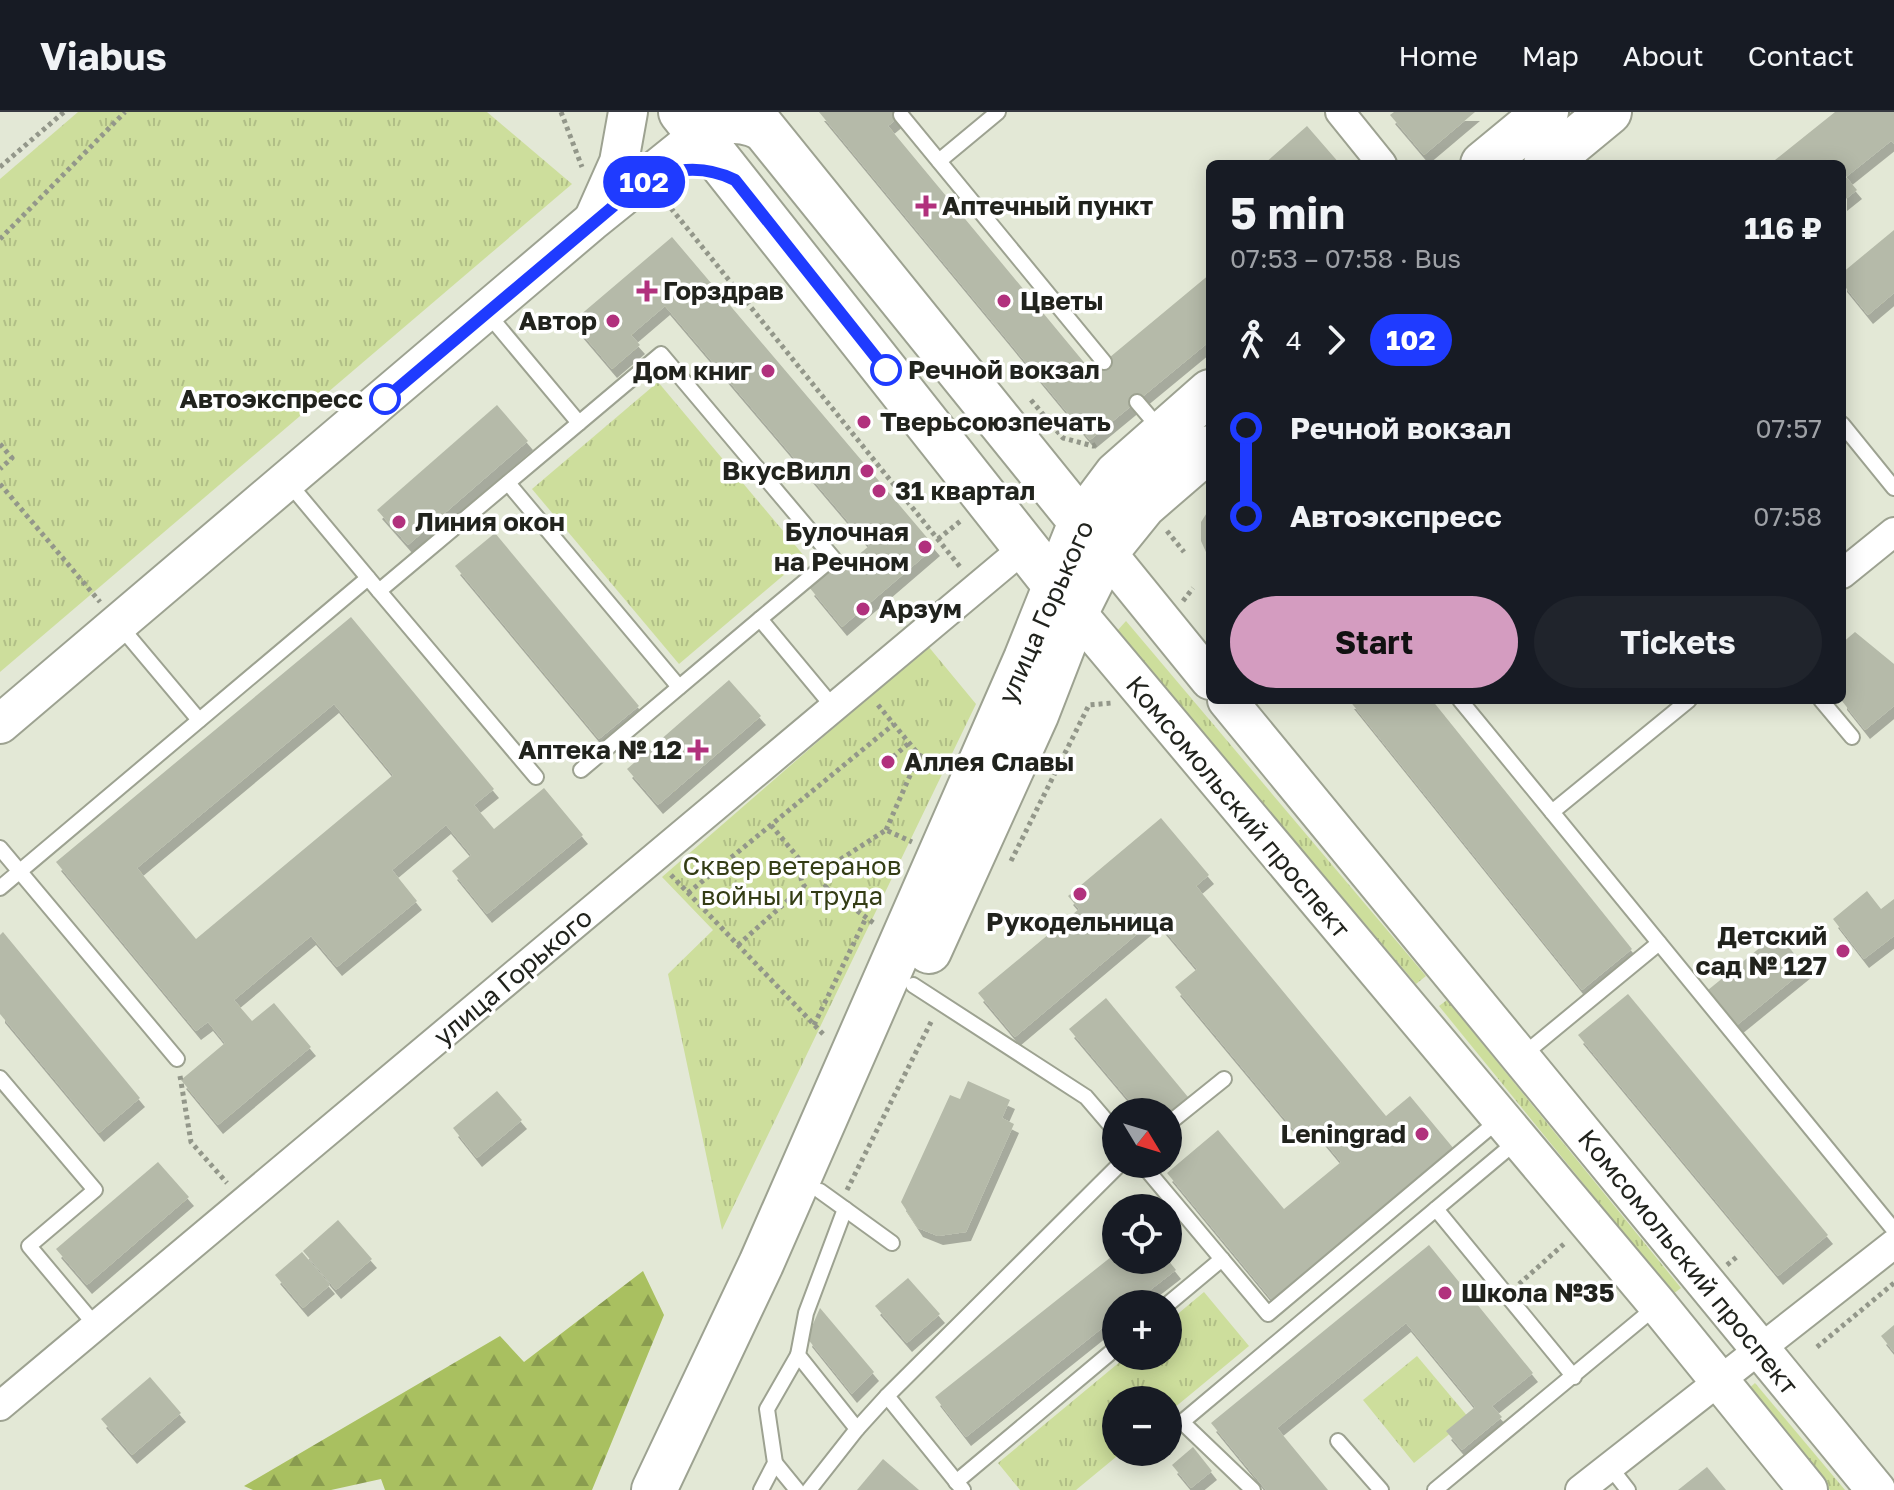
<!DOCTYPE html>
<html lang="en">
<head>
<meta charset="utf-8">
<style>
	body { margin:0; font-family:"Golos Text",sans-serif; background:#20242c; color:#f1f3f6; height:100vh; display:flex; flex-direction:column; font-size:30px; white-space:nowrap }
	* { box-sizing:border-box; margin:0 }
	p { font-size:26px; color:#9ea1a6 }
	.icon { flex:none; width:44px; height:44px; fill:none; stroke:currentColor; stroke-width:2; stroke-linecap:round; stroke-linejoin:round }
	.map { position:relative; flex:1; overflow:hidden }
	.sheet { position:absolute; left:1206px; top:48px; width:640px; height:544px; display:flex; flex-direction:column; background:#171b24; border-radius:12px; box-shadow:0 4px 20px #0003 }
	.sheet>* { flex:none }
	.badge { padding:0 16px; border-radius:26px; font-size:28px; line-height:52px }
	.needle { width:52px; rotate:128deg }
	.tools { position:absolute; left:1102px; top:986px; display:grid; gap:16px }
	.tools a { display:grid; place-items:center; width:80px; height:80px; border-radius:50%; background:#171b24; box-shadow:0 4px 20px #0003; font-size:40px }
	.map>.badge { position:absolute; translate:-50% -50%; box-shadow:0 0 0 4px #fff }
	.legs { display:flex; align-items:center; gap:12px; height:88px; padding:0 24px; font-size:26px }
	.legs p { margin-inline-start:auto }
	.summary { display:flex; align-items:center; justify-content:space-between; height:136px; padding:0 24px }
	h1 { font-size:44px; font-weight:700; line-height:60px }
	.button { display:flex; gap:16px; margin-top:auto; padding:16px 24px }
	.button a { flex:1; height:92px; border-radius:48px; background:#d49cc0; color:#111; font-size:32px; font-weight:700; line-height:92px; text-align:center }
	.button a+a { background:#20242c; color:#f1f3f6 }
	ul { padding:0 24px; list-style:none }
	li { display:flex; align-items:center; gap:28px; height:88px; font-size:30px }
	li i { display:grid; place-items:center; width:12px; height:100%; margin:0 10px; background:currentColor }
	li i::after { content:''; width:20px; height:20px; margin:-10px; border:6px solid; border-radius:50%; background:#171b24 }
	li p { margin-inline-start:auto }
	li:first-child i { background:linear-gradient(#0000 50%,currentColor 0) }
	li:last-child i { background:linear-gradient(currentColor 50%,#0000 0) }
	header { display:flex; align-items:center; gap:48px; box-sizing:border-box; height:112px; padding:0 40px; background:#171b24; border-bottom:2px solid #363941 }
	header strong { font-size:38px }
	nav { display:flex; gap:44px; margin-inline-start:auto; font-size:28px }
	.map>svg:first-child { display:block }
</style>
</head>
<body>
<header>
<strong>Viabus</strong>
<nav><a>Home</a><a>Map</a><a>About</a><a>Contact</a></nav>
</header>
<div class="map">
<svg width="1894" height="1378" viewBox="0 0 1894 1378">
	<defs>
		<pattern id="grass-tufts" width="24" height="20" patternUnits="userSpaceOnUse" patternTransform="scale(2)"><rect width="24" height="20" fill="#cdde9c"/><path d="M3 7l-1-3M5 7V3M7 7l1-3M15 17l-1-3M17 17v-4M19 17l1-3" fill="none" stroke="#b0be86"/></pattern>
		<pattern id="forest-firs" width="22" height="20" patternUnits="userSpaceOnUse" patternTransform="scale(2)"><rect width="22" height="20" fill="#a9c060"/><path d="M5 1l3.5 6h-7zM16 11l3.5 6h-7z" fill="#899c4f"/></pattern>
		<filter id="shadow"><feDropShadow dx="5" dy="9" stdDeviation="0" flood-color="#0004"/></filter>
	</defs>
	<rect width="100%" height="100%" fill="#e3e8d6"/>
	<g fill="url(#grass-tufts)">
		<polygon points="78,0 487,0 572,72 0,560 0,67"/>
		<polygon points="658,270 805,445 679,552 532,377"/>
		<polygon points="1126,509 1426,864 1416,872 1117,519"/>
		<polygon points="928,534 976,592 722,1118 668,862 713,818 662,765"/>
		<polygon points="1447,888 1681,1176 1673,1182 1439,894"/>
		<polygon points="1204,1180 1249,1234 1168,1301 1168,1288 1116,1288 1116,1340 1122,1340 1076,1378 1020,1378 998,1351 1127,1244 1168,1244 1168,1210"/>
		<polygon points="1417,1244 1469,1306 1414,1351 1363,1288"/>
		<polygon points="1755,1271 1845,1378 1830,1378 1747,1278"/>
	</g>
	<polygon fill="url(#forest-firs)" points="643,1159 664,1203 592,1378 385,1378 381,1367 331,1378 253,1378 244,1374 500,1224 524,1250"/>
	<g fill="#b5baa9" fill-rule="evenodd" filter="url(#shadow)">
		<polygon points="819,0 905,0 888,14 1092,260 1210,162 1210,229 1090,328"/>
		<polygon points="1394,0 1475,0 1424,43 1390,3"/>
		<polygon points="1835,0 1894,0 1894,32 1891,29 1846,65 1857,78 1842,90 1842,52 1770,52"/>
		<polygon points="1307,14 1340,52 1264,52"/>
		<polygon points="1894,118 1894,181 1868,203 1842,171 1842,161"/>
		<polygon points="672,125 935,435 842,515 809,475 835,453 839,459 869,434 665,194 631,223 640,233 612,257 572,210"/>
		<polygon points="497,293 528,329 408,433 377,398"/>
		<polygon points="1210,396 1210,449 1201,429 1201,410"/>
		<polygon points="495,421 639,594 599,627 455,454"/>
		<path d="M351 505 494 677 474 693 494 717 544 676 583 723 487 802 452 759 471 743 446 713 392 758 417 789 337 855 311 824 234 888 252 909 274 891 311 935 218 1013 181 968 225 931 208 910 196 919 56 750ZM334 592 393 663 196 827 137 756Z"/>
		<polygon points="1855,520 1894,552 1894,594 1865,618 1842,589 1842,531"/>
		<polygon points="729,568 761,604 658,693 627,657"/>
		<polygon points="1349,588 1432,588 1632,837 1582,878"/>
		<polygon points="1161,706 1209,763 1196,774 1386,1004 1410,984 1454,1037 1272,1188 1167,1061 1218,1018 1284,1097 1341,1050 1311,1014 1299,1024 1175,875 1197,857 1155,807 1015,925 978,881 1079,797 1068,784"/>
		<polygon points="1867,779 1881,797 1894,787 1894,824 1864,847 1833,807"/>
		<polygon points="3,820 140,986 99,1021 0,902 0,823"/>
		<polygon points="1778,821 1806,857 1737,913 1708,878"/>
		<polygon points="1628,882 1828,1123 1778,1164 1578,923"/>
		<polygon points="1106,886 1188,985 1169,1000 1139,1000 1069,917"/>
		<polygon points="968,969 1010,988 1002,1006 1014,1012 966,1120 938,1124 918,1116 901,1090 950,983 960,987"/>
		<polygon points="497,979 522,1008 477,1046 453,1016"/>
		<polygon points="158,1050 189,1085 87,1173 56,1137"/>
		<polygon points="338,1108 372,1147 336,1178 303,1139"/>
		<polygon points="1429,1133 1533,1261 1492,1294 1502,1305 1462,1338 1446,1319 1475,1295 1406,1211 1277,1316 1328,1378 1266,1378 1211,1311"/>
		<polygon points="302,1140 330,1173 303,1196 275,1163"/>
		<polygon points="1116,1141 1116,1148 1168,1148 1176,1158 1132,1192 1116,1192 1116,1205 966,1325 935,1285"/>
		<polygon points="908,1166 940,1202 907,1231 875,1194"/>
		<polygon points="820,1196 874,1260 852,1282 807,1226"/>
		<polygon points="1894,1213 1894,1240 1881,1224"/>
		<polygon points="150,1265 181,1301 132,1343 101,1307"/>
		<polygon points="1193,1335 1212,1359 1191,1376 1172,1353"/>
		<polygon points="883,1347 919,1378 857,1378"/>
		<polygon points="1707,1355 1726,1378 1678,1378"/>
	</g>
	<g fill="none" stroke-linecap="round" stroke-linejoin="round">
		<defs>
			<g id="lane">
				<polyline points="901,3 1104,250"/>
				<polyline points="939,49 998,0"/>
				<polyline points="487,201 579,311 661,242 833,446 760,507"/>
				<polyline points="1137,290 1160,317"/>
				<polyline points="1842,312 1894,376"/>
				<polyline points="287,369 379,479 579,311"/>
				<polyline points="508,371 679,575"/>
				<polyline points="379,479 536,665"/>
				<polyline points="120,514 199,608"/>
				<polyline points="1460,588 1552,700"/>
				<polyline points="1689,588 1552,700 1894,1118"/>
				<polyline points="1821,588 1852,625"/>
				<polyline points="581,658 760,507 834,596"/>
				<polyline points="0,736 177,947"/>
				<polyline points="0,776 368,466"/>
				<polyline points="913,873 1086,985 1116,1020"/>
				<polyline points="1523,943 1659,831"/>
				<polyline points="0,966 95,1078 29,1134 96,1214"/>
				<polyline points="1168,1012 1224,967"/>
				<polyline points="1142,1052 1268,1202 1500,1007"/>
				<polyline points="845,1097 892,1131"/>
				<polyline points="1436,1097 1574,1265"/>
				<polyline points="1168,1192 1222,1147"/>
				<polyline points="857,1317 887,1284"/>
				<polyline points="1338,1329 1381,1378"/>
				<polyline points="775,1351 797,1378"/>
				<polyline points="1610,1355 1628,1378"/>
				<polyline points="956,1370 1116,1236"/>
				<polyline points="761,1378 775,1351 767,1297 798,1243"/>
				<polyline points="809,1378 857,1317 798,1243 806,1201 845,1097 820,1079"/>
				<polyline points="963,1378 887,1284 1120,1052"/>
				<polyline points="1253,1378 1182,1310 1517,1029"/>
				<polyline points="1435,1378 1658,1193"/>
			</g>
			<g id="street">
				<polyline points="1340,0 1382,52"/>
				<polyline points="1842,462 1894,420"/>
				<polyline points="0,1294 1025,435"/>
				<polyline points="1580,1378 1894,1132"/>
			</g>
			<g id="secondary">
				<polyline points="595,104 619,50 628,0"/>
				<polyline points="1106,440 1210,568"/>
				<polyline points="1076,500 1658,1193 1808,1378"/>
				<polyline points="1227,588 1876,1378"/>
				<path d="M0 612 591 110 699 23C722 9 745 8 768 23"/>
			</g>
			<g id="primary">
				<polyline points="681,0 1070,492"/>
				<polyline points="750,0 1099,432"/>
				<polyline points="1483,52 1546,0"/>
				<polyline points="1546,52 1609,0"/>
				<polyline points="929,839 1036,603 1076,500 1106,440 1144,393 1210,336"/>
				<polyline points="654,1378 761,1152 1026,547 1081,410 1117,362 1210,280"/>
			</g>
		</defs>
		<use href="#lane" stroke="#9da291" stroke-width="18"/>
		<use href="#street" stroke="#9da291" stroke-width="32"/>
		<use href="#secondary" stroke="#9da291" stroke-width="42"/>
		<use href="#primary" stroke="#9da291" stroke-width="48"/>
		<g stroke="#93978a" stroke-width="5" stroke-dasharray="4 4" stroke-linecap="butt">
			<polyline points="561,0 582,55"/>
			<polyline points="0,55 64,0"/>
			<polyline points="666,90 961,456"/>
			<polyline points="0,127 125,0"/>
			<polyline points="1031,288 1063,326 1093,334 1098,331"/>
			<polyline points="0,332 12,346 0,357"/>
			<polyline points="0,372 100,490"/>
			<polyline points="1167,419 1184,440"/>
			<polyline points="938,427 963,407"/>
			<polyline points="1183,489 1193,476"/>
			<polyline points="878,593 919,643 942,652"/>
			<polyline points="893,645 909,631"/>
			<polyline points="771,713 805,754"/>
			<polyline points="886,718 919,643"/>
			<polyline points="1011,749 1089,593 1112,591"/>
			<circle cx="815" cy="765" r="14"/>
			<polyline points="827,756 886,718 912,730"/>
			<polyline points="671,763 824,923"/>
			<polyline points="825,775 875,812"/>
			<polyline points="688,781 894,612"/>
			<polyline points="738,833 804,774"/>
			<polyline points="814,913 866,806"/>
			<polyline points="180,964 191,1030 227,1071"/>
			<polyline points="847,1078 932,908"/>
			<polyline points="1727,1153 1739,1143"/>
			<polyline points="1519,1172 1565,1131"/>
			<polyline points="1817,1235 1894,1171"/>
		</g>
		<use href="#lane" stroke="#fff" stroke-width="14"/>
		<use href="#street" stroke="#fff" stroke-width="28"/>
		<use href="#secondary" stroke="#fff" stroke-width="38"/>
		<use href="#primary" stroke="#fff" stroke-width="44"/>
	</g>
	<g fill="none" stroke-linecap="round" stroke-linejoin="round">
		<defs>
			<path id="line-1" d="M385 287 629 81C660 57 698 50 735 68L886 258"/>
		</defs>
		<use href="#line-1" stroke="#fff" stroke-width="18"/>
		<use href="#line-1" stroke="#1f3bff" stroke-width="12"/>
	</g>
	<g fill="#b1317d" stroke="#fff" stroke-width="3">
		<path d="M922 82h8v8h8v8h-8v8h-8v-8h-8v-8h8z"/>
		<path d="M643 167h8v8h8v8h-8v8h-8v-8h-8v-8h8z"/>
		<circle cx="1004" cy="189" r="8"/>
		<circle cx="613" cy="209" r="8"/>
		<circle cx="768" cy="259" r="8"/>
		<circle cx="864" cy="310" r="8"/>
		<circle cx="867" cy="359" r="8"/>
		<circle cx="879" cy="379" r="8"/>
		<circle cx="399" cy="410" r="8"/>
		<circle cx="925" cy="435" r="8"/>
		<circle cx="863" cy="497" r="8"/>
		<path d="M694 626h8v8h8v8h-8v8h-8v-8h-8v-8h8z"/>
		<circle cx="888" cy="650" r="8"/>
		<circle cx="1080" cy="782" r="8"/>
		<circle cx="1843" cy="839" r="8"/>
		<circle cx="1422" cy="1022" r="8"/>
		<circle cx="1445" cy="1181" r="8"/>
	</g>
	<g fill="#fff" stroke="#1f3bff" stroke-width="4">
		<circle cx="886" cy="258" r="14"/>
		<circle cx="385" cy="287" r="14"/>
	</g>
	<g text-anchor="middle" stroke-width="7" stroke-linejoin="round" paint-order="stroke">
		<g font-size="26" font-weight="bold" fill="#21231d" stroke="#fff" text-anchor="start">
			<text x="942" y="103">Аптечный пункт</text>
			<text x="663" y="188">Горздрав</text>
			<text x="1020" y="198">Цветы</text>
			<text x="597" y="218" text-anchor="end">Автор</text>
			<text x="752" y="268" text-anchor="end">Дом книг</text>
			<text x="880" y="319">Тверьсоюзпечать</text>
			<text x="851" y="368" text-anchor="end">ВкусВилл</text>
			<text x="895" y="388">31 квартал</text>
			<text x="415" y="419">Линия окон</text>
			<text x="909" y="429" text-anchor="end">Булочная<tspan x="909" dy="30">на Речном</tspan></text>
			<text x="879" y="506">Арзум</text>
			<text x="682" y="647" text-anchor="end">Аптека № 12</text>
			<text x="904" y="659">Аллея Славы</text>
			<text x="1080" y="819" text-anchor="middle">Рукодельница</text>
			<text x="1827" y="833" text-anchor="end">Детский<tspan x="1827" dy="30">сад № 127</tspan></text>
			<text x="1406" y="1031" text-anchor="end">Leningrad</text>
			<text x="1461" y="1190">Школа №35</text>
		</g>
		<g font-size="26" font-weight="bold" fill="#21231d" stroke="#fff" text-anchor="start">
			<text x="908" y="267">Речной вокзал</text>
			<text x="363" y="296" text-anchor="end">Автоэкспресс</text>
		</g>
		<g font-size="26" fill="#21231d" stroke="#fff">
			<text transform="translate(1046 500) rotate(-66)" y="9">улица Горького</text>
			<text transform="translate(1238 695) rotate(50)" y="9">Комсомольский проспект</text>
			<text transform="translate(513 865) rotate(-40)" y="9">улица Горького</text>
			<text transform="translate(1688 1150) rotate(51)" y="9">Комсомольский проспект</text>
		</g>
		<g font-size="26" fill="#343d15" stroke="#fff">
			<text x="792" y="763">Сквер ветеранов<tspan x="792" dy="30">войны и труда</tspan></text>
		</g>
	</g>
</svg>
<div class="tools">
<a><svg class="needle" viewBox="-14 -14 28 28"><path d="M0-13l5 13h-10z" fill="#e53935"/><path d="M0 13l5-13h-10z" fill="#9ea1a6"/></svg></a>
<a><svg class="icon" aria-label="locate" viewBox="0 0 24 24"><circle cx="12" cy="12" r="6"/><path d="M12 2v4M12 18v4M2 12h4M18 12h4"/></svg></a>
<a>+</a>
<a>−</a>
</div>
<b class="badge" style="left:644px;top:70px;background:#1f3bff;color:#fff">102</b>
<section class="sheet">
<div class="summary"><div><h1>5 min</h1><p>07:53 – 07:58 · Bus</p></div><b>116 ₽</b></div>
<div class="legs"><svg class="icon" aria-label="walk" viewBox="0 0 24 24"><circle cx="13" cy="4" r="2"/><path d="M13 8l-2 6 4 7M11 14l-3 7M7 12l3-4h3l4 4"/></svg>4<svg class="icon" aria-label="forward" viewBox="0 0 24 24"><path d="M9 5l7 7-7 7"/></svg><b class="badge" style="background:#1f3bff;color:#fff">102</b></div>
<ul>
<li><i style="color:#1f3bff"></i><b>Речной вокзал</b><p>07:57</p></li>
<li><i style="color:#1f3bff"></i><b>Автоэкспресс</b><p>07:58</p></li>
</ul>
<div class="button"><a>Start</a><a>Tickets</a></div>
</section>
</div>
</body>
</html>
